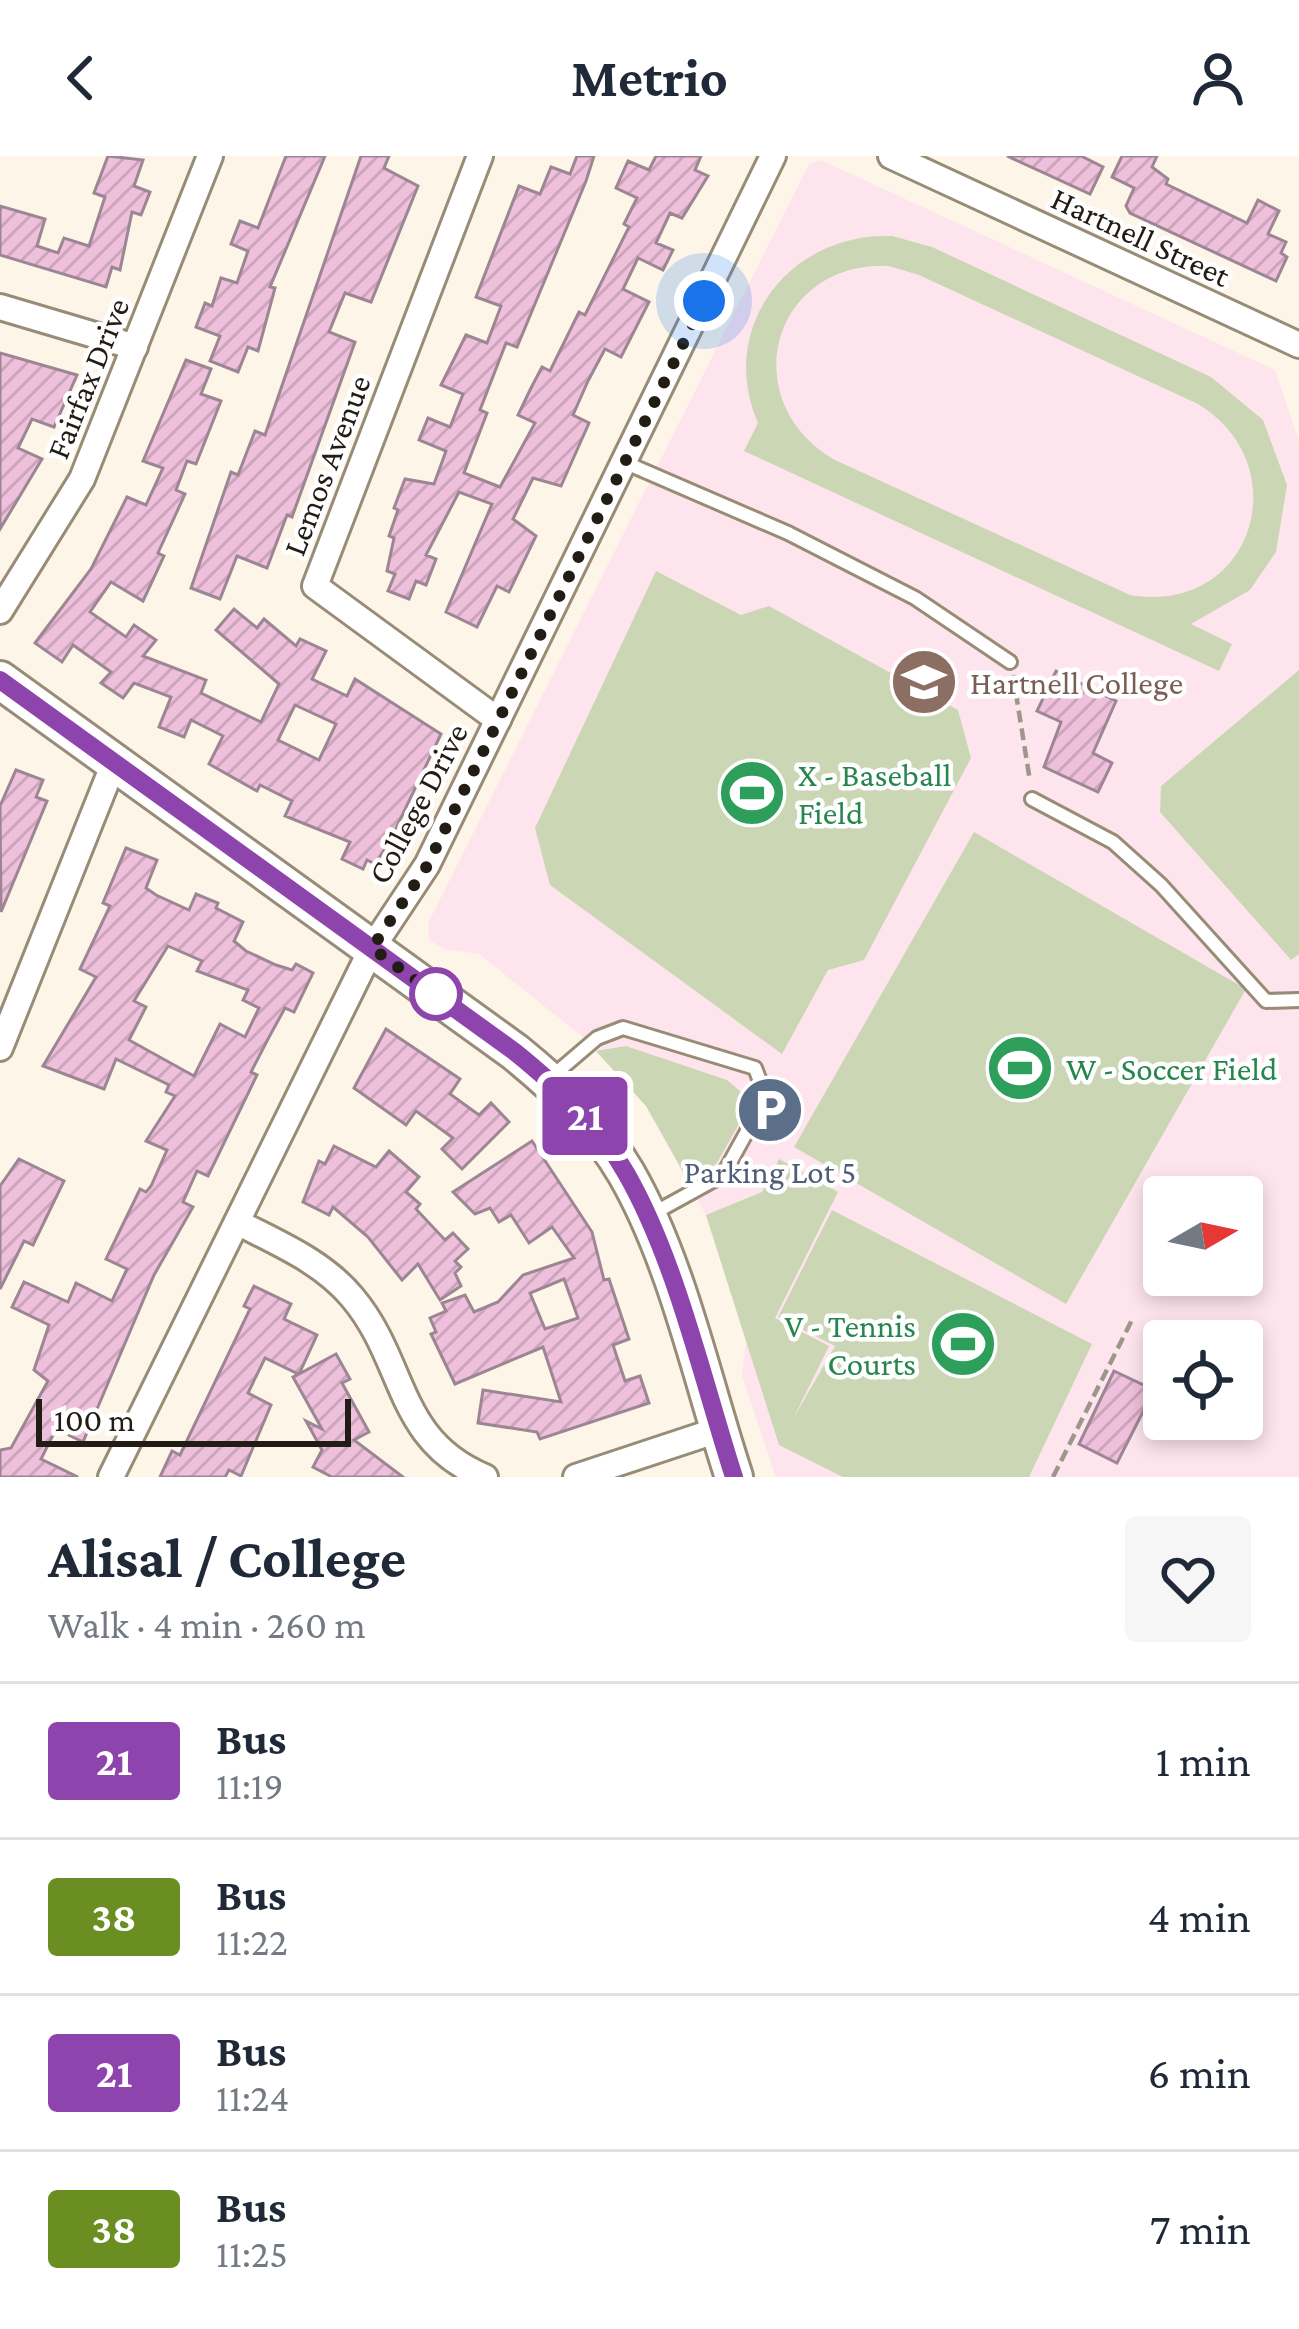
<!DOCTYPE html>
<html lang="en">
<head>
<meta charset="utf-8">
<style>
	body { margin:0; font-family:"Crimson Pro",serif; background:#f6f6f7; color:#1f2937; height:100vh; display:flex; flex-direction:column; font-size:45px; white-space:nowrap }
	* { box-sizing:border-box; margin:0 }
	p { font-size:39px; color:#747a83 }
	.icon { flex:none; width:66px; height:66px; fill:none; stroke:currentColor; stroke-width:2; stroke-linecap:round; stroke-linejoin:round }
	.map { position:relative; height:1321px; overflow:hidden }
	.drawer { display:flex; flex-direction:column; background:#fff; flex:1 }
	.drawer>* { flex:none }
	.badge { padding:0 24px; border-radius:9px; font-size:42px; line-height:78px }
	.needle { width:78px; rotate:81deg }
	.fabs { position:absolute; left:1143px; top:1020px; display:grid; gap:24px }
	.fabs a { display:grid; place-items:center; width:120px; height:120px; border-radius:12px; background:#fff; box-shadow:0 6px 18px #0003; font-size:60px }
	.scale { position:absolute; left:36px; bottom:30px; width:315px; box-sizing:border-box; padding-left:12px; border:6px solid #211c14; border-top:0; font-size:33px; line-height:42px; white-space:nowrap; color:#211c14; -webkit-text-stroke:9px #fff; paint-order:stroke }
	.you { position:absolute; width:60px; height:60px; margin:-30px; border:9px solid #fff; border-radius:50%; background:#1a73e8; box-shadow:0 0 0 18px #1a73e833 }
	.map>.badge { position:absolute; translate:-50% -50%; box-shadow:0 0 0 6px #fff }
	.round { display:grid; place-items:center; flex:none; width:126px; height:126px; border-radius:12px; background:#f6f6f7 }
	.summary { display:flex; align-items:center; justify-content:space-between; height:204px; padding:0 48px }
	h1 { font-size:57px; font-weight:700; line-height:90px }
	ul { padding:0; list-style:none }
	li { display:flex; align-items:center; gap:36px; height:156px; padding:0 48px; border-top:3px solid #e0e1e3 }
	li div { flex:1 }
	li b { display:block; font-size:45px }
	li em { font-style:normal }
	li .badge { min-width:132px; font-weight:700; text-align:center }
	header { display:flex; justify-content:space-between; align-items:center; height:156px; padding:0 48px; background:#fff; font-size:54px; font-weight:700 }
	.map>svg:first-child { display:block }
</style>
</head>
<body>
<header><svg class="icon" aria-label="back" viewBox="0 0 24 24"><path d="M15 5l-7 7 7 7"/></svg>Metrio<svg class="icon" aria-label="person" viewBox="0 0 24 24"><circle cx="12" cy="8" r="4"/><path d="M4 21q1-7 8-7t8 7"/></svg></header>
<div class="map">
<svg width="1299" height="1321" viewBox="0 0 1299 1321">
	<defs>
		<pattern id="building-hatch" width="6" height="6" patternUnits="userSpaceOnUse" patternTransform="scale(3)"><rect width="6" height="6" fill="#eec0db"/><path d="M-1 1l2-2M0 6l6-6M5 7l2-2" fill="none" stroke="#cca4bb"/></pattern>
	</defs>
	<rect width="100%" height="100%" fill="#fdf5e8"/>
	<path fill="#fee5ed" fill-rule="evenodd" d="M821 4 1275 214 1299 285V1321H776L742 1220 746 1185 706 1059 646 950 584 882 479 798 444 793 429 784 428 767 809 8ZM1164 1041H1242V1119H1164ZM1164 1185H1242V1263H1164Z"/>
	<g fill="#cbd6b5" fill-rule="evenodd">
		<path d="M892 80 932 91 1211 221 1263 264 1287 329 1276 396 1250 434 1191 468 1232 488 1219 515 744 295 758 267C716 170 791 76 892 80ZM889 110 919 119 1198 248C1299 309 1253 460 1130 439L835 304C734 246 771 105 889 110Z"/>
		<polygon points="656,415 741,459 769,450 958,554 971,602 864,804 828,814 782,898 550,729 535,672"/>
		<polygon points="1299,514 1299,798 1291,804 1160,656 1161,630"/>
		<polygon points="974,676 1246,833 1066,1148 794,991"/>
		<polygon points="626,890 727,924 741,936 745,957 717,1007 690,1028 646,950 596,895"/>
		<polygon points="779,1003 838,1036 775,1162 829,1190 793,1263 835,1190 778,1161 832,1054 1092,1188 1029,1321 843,1321 779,1289 706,1059 762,1036"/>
	</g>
	<g fill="url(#building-hatch)" stroke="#9d8693" stroke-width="3" fill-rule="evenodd">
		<polygon points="108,0 143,4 134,30 150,36 141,59 132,56 120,114 112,111 106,131 0,99 0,50 45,63 37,90 58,97 64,82 89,90 105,41 94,37"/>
		<polygon points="286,0 325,0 270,131 275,132 258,195 248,191 238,216 210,205 220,180 196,171 205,147 212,150 221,122 237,127 248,95 231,88 240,65 258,72"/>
		<polygon points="361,0 389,0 384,12 418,30 371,146 345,137 329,176 355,186 292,361 287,359 267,412 237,400 220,443 191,432 231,316 238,319 255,275 265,279"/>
		<polygon points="577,0 594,0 586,25 517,191 506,187 480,254 487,257 464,317 500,331 535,267 518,259 531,232 542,211 550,215 579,156 585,159 629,71 624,68 637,42 616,32 628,5 649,14 656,0 701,0 695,14 708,20 682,62 670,57 656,87 673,94 663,114 638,102 623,133 649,146 621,201 605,193 588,225 573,259 589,267 561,330 533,322 513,363 536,380 509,436 497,430 477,471 446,456 492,348 459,336 426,399 436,403 426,429 416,425 409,443 388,435 395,418 387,415 394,382 389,380 398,354 394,352 405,323 434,328 446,295 419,284 428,262 450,271 463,238 441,229 466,179 487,187 501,150 476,141 519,30 540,38 551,11 570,18"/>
		<polygon points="1007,0 1081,0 1103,11 1090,38"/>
		<polygon points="1122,0 1157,0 1152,11 1168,23 1166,28 1247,67 1258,44 1279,55 1268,78 1286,86 1281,97 1287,101 1276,125 1130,57 1126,50 1134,32 1112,21"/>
		<polygon points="0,197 77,219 54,271 32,263 18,292 42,303 0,373"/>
		<path d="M186 204 211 213 201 238 221 245 196 308 187 305 176 334 185 338 158 397 164 400 143 445 111 426 90 456 126 481 134 469 156 484 143 500 206 524 201 537 261 566 279 528 216 474 234 453 257 472 264 463 296 490 300 483 326 495 312 523 347 540 355 523 441 578 390 685 375 708 367 704 363 713 342 703 350 686 285 660 292 645 260 629 257 635 209 608 223 580 191 564 184 581 159 571 171 541 134 527 123 542 101 527 111 516 73 489 62 506 35 487 91 413 127 341 146 349 163 312 143 305ZM295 549 336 568 319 604 278 584Z"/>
		<polygon points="1056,515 1116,545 1093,597 1112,607 1098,636 1044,611 1061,566 1037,555"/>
		<polygon points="16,614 43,624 36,641 47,645 1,756 0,650"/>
		<path d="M126 692 157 704 146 732 156 739 189 754 196 738 218 747 216 752 243 766 234 785 246 795 276 809 292 814 296 808 313 817 294 856 285 852 268 883 251 916 257 919 208 1020 197 1015 183 1046 193 1051 154 1119 83 1286 56 1273 41 1303 78 1321H0V1294L11 1292 48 1225 34 1214 49 1169 12 1151 24 1126 68 1146 76 1127 112 1145 127 1113 106 1103 140 1033 146 1036 151 1030 167 994 146 985 175 940 166 936 169 929 116 903 104 933 43 910 96 821 80 813 110 750 103 747ZM168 790 202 805 197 815 248 834 243 844 259 852 245 881 220 868 194 920 129 884 146 851 134 845Z"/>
		<polygon points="386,873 460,923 450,938 479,959 491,947 509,966 462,1013 442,993 453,982 416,955 406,969 354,932"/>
		<path d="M532 985 592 1076 604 1124 609 1123 629 1183 613 1189 625 1225 640 1220 649 1247 540 1283 537 1276 478 1267 483 1234 561 1246 543 1191 455 1228 431 1178 436 1176 430 1162 446 1155 442 1147 465 1139 474 1156 498 1146 523 1119 574 1102 552 1071 529 1087 511 1059 499 1066 490 1052 475 1058 453 1036ZM564 1123 578 1162 545 1173 530 1137Z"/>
		<polygon points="334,990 376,1011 389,995 419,1021 406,1036 420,1048 416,1053 445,1084 453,1077 468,1093 455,1105 461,1111 455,1117 461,1130 440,1144 418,1108 402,1124 368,1081 333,1051 329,1059 303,1046 319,1005 325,1008"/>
		<polygon points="19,1003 64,1025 33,1089 24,1085 0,1133 0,1030"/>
		<polygon points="254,1130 291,1148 284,1163 317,1179 299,1218 336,1198 350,1223 342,1227 369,1276 354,1284 403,1321 332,1321 313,1311 322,1294 306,1265 322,1273 293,1221 298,1218 265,1202 248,1237 271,1249 241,1320 229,1314 225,1321 160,1321 172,1295 180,1299 250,1153 244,1150"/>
		<polygon points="1114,1215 1154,1234 1117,1307 1079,1288"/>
	</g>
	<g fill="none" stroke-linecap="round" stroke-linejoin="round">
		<defs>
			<g id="service">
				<polyline points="626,307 788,377 915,442 1010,506"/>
				<polyline points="1032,643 1113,686 1161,729 1266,845 1299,844"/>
				<polyline points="549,923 597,882 623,872 755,912 766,941 723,1019 654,1057"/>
			</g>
			<g id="minor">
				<polyline points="480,0 315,430 498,564"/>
				<polyline points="891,0 1299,189"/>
				<polyline points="0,151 135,191"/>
				<polyline points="0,455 82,323 210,0"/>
				<polyline points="0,892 114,607"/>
				<path d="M237 1066C277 1087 322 1105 352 1141 407 1206 395 1284 485 1321"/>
				<polyline points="111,1321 372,792 427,709 773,0"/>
				<polyline points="576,1321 718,1274"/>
			</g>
			<path id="secondary" d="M0 524 515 896C558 931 598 969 626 1017 677 1105 702 1224 734 1321"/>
		</defs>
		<use href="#service" stroke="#988c77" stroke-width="18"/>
		<use href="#minor" stroke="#988c77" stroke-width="30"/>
		<use href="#secondary" stroke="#988c77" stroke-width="42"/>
		<g stroke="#9d968b" stroke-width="4.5" stroke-dasharray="12 6" stroke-linecap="butt">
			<polyline points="1013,519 1030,625"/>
			<polyline points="1053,1321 1133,1162"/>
		</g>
		<use href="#service" stroke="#fff" stroke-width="12"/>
		<use href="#minor" stroke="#fff" stroke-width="24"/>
		<use href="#secondary" stroke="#fff" stroke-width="36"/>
	</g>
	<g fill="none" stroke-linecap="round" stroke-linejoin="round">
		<defs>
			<path id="line" d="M0 524 515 896C558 931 599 969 626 1017 676 1104 703 1225 734 1321"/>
		</defs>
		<use href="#line" stroke="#fff" stroke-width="27"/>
		<use href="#line" stroke="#8e44ad" stroke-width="18"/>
		<polyline stroke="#211c14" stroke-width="12" stroke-dasharray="0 21.6" points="436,838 443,844 372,792 427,710 704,145"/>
	</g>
	<defs>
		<symbol id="university-disc" viewBox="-11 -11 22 22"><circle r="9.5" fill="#8d6e63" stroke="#fff"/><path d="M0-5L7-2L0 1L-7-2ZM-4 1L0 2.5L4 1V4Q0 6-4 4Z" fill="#fff"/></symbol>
		<symbol id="stadium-disc" viewBox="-11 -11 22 22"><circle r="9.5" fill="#2e9e5b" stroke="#fff"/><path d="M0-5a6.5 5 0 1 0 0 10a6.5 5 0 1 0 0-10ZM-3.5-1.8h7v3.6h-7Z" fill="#fff"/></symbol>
		<symbol id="parking-disc" viewBox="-11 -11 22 22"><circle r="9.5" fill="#5c6f8a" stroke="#fff"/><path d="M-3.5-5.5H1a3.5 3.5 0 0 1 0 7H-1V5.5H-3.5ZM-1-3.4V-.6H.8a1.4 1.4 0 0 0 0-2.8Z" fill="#fff"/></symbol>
	</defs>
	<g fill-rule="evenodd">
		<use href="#university-disc" x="886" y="488" width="76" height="76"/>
		<use href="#stadium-disc" x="714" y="599" width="76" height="76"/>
		<use href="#stadium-disc" x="982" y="874" width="76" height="76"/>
		<use href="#parking-disc" x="732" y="916" width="76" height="76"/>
		<use href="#stadium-disc" x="925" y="1150" width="76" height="76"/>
	</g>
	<circle fill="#fff" stroke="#8e44ad" stroke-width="6" cx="436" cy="838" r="24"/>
	<g text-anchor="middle" stroke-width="9" stroke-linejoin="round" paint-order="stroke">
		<g font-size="33" fill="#211c14" stroke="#fff">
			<text transform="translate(1141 80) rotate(25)" y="12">Hartnell Street</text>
			<text transform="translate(87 222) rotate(-68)" y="12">Fairfax Drive</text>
			<text transform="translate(326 309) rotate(-69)" y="12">Lemos Avenue</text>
			<text transform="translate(417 647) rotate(-62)" y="12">College Drive</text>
		</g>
		<g font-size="33" fill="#785e54" stroke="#fff" text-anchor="start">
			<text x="970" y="538">Hartnell College</text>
		</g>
		<g font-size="33" fill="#27864d" stroke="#fff" text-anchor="start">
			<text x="798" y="630">X - Baseball<tspan x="798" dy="38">Field</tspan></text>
			<text x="1066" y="924">W - Soccer Field</text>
			<text x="916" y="1181" text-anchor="end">V - Tennis<tspan x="916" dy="38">Courts</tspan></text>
		</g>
		<g font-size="33" fill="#4e5e75" stroke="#fff">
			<text x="770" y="1027">Parking Lot 5</text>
		</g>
	</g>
</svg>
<div class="fabs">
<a><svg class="needle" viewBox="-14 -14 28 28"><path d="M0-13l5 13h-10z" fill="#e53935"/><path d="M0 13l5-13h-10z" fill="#747a83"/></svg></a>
<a><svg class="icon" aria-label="locate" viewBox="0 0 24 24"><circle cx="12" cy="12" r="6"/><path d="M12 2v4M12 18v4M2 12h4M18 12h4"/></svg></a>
</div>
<div class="scale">100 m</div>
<div class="you" style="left:704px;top:145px"></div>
<b class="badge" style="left:585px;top:960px;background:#8e44ad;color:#fff">21</b>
</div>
<section class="drawer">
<div class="summary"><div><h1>Alisal / College</h1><p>Walk · 4 min · 260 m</p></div><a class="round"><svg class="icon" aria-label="heart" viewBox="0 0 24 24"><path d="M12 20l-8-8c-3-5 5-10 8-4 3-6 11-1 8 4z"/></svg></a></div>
<ul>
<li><span class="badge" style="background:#8e44ad;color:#fff">21</span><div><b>Bus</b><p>11:19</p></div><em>1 min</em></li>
<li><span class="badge" style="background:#6b8e23;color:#fff">38</span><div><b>Bus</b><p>11:22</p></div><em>4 min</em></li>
<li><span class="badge" style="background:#8e44ad;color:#fff">21</span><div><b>Bus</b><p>11:24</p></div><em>6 min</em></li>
<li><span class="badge" style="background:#6b8e23;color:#fff">38</span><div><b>Bus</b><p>11:25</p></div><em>7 min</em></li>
</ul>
</section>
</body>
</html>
